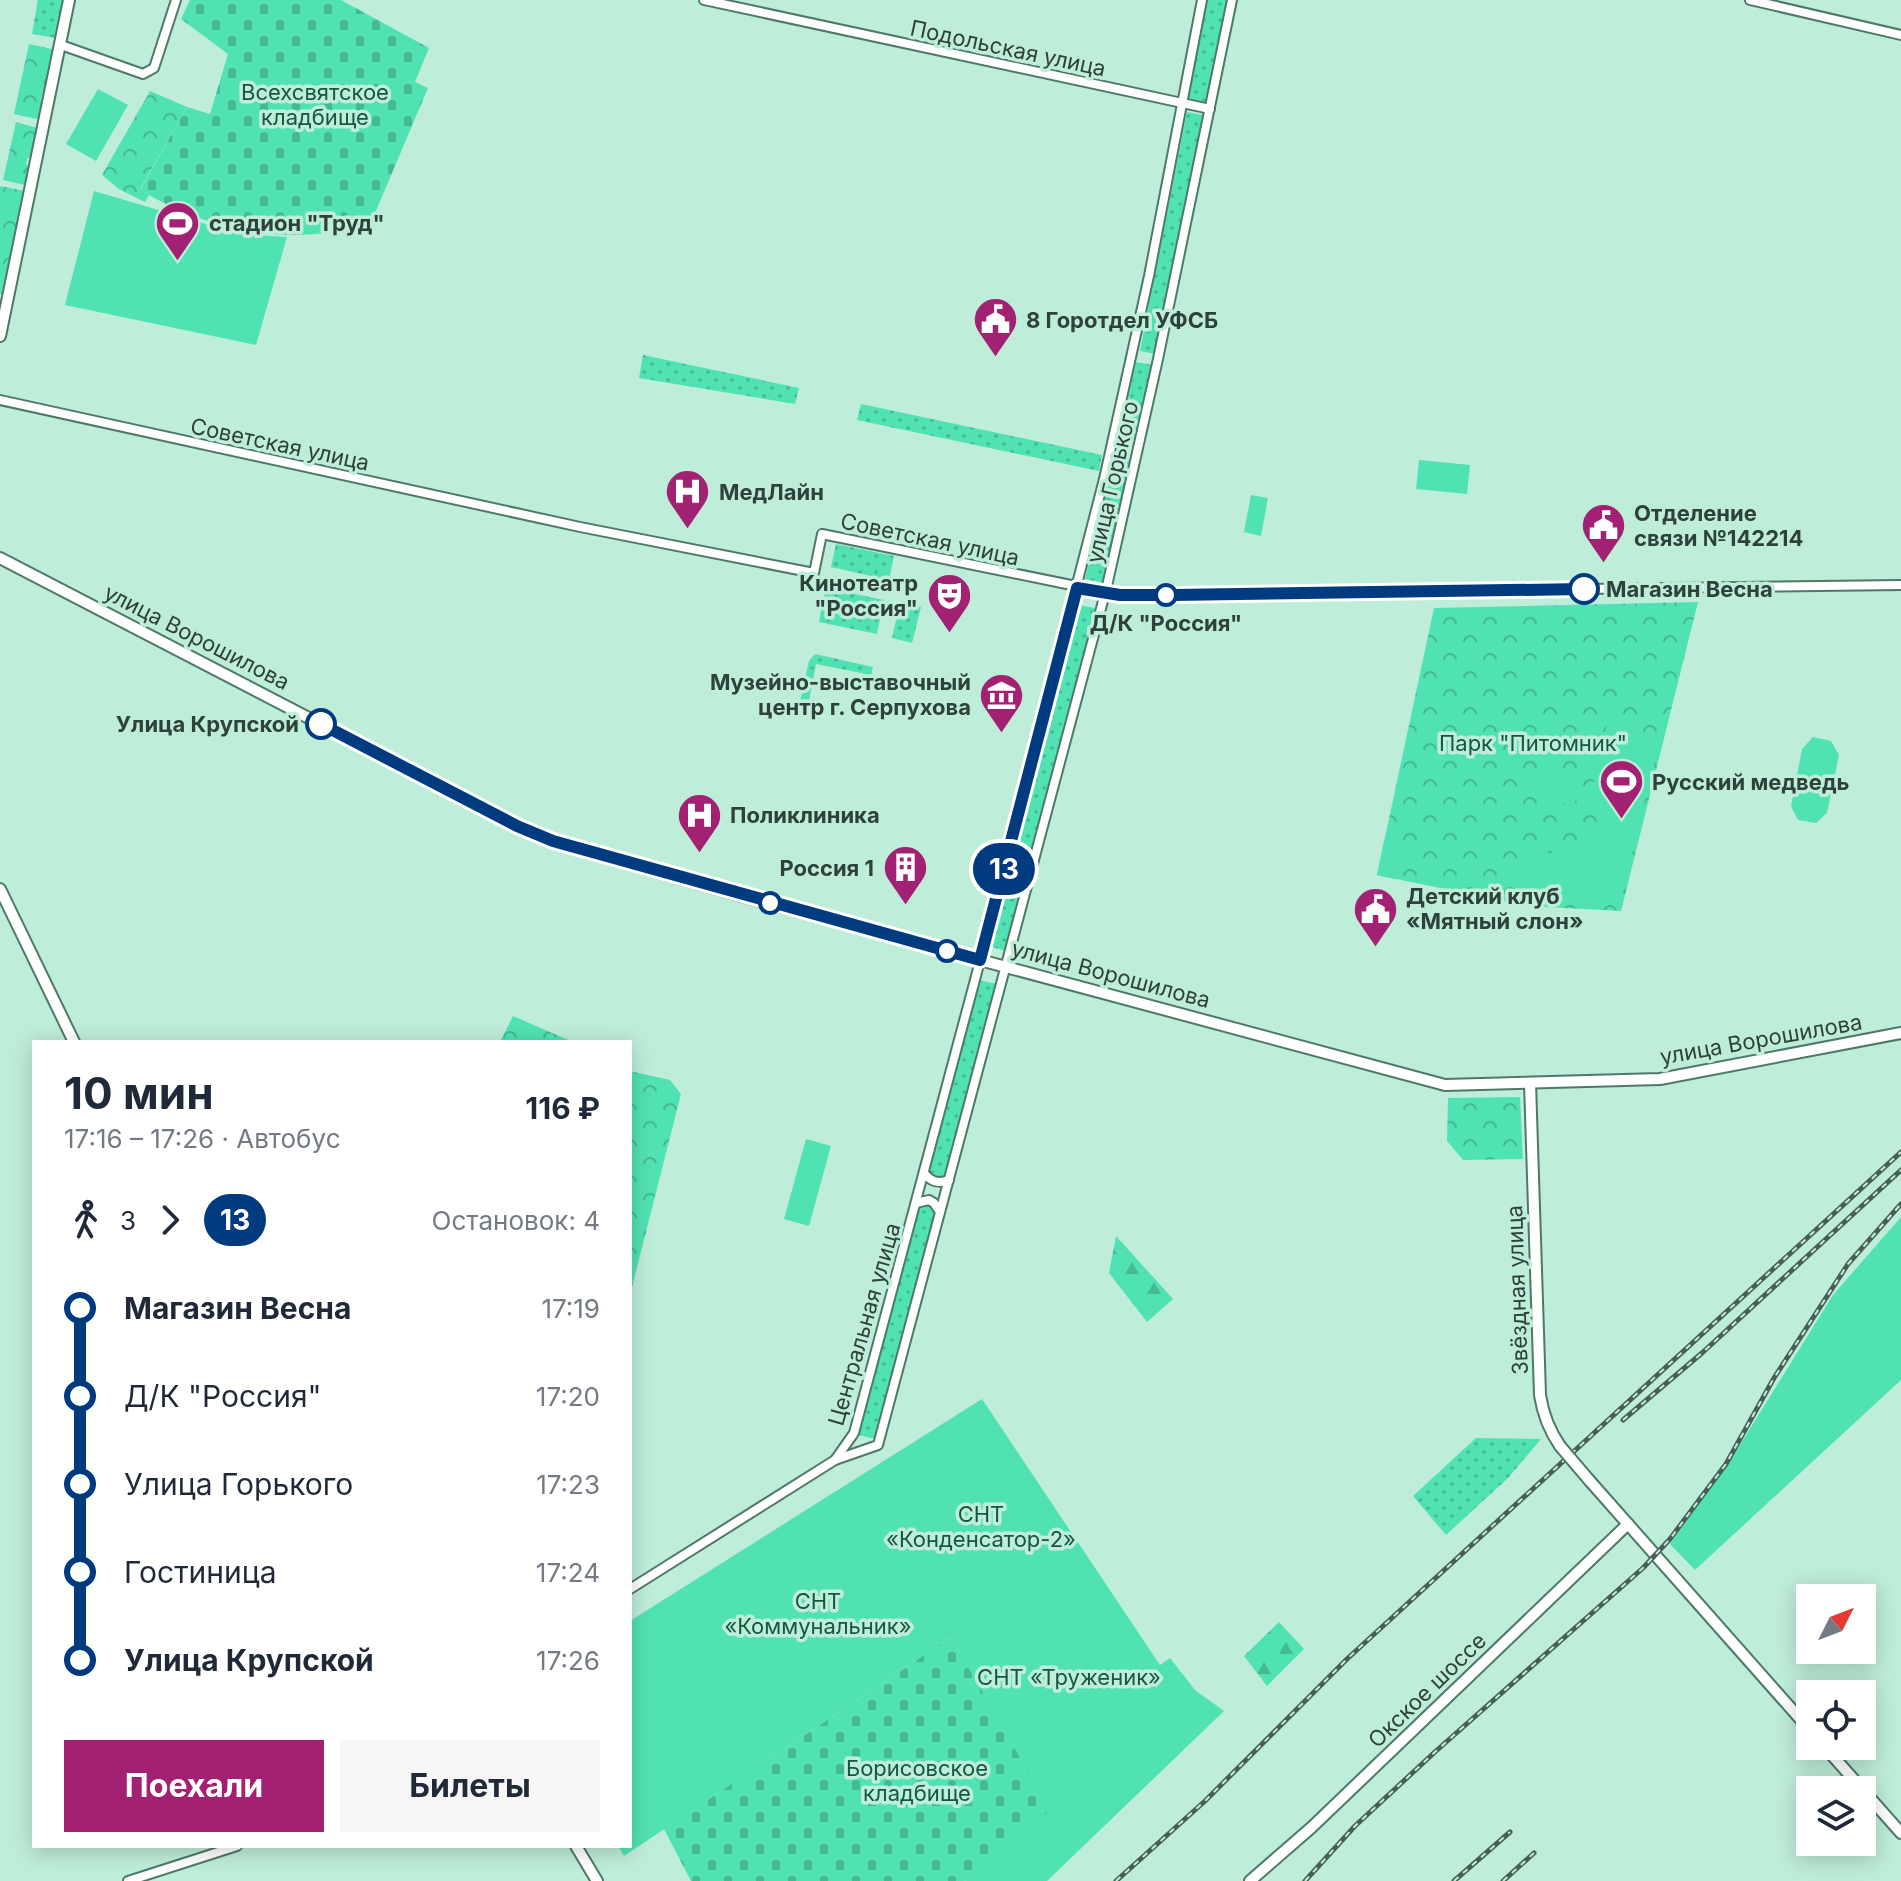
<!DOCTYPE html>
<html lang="ru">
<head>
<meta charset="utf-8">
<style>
	body { margin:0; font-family:Inter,sans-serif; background:#f6f6f7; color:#1f2937; height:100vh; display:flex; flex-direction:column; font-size:30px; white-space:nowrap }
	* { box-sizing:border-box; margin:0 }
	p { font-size:26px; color:#747a83 }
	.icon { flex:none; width:44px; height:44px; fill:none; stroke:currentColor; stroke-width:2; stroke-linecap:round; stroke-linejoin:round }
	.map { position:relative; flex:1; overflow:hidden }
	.sheet { position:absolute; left:32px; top:1040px; width:600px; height:808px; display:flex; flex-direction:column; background:#fff; border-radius:0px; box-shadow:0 4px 20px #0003 }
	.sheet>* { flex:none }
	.badge { padding:0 16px; border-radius:26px; font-size:28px; line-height:52px }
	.needle { width:52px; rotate:48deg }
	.buttons { position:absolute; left:1796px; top:1584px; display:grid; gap:16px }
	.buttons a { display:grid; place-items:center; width:80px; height:80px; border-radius:0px; background:#fff; box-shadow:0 4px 20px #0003; font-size:40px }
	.map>.badge { position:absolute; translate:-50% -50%; box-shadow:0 0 0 4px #fff }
	.legs { display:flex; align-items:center; gap:12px; height:88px; padding:0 32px; font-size:26px }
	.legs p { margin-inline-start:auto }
	.overview { display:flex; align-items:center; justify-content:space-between; height:136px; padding:0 32px }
	h1 { font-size:44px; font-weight:700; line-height:60px }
	.primary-button { display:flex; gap:16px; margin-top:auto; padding:16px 32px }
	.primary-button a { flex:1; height:92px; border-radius:0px; background:#a22172; color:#fff; font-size:32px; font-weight:700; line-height:92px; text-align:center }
	.primary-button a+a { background:#f6f6f7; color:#1f2937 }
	ul { padding:0 32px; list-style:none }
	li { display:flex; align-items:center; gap:28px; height:88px; font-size:30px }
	li i { display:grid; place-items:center; width:12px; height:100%; margin:0 10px; background:currentColor }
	li i::after { content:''; width:20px; height:20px; margin:-10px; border:6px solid; border-radius:50%; background:#fff }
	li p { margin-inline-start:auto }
	li:first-child i { background:linear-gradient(#0000 50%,currentColor 0) }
	li:last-child i { background:linear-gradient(currentColor 50%,#0000 0) }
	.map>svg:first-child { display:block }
</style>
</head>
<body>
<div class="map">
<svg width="1901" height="1881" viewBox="0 0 1901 1881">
	<defs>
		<pattern id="grass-dots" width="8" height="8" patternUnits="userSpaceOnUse" patternTransform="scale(2)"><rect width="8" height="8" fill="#51e2b3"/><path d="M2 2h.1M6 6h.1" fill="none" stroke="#44b993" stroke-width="1.8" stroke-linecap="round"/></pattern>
		<pattern id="forest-firs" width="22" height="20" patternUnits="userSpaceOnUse" patternTransform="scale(2)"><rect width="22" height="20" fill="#51e2b3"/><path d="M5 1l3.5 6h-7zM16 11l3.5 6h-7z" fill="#44b993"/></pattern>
		<pattern id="cemetery-stones" width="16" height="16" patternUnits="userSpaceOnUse" patternTransform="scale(2)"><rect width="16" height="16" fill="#51e2b3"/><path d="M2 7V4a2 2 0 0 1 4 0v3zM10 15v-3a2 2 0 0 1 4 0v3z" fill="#44b993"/></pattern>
		<pattern id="park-crowns" width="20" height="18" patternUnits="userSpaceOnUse" patternTransform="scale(2)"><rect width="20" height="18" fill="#51e2b3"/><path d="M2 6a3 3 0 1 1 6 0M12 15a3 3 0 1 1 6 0" fill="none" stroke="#44b993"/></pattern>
	</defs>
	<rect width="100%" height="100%" fill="#beedd9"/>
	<g fill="url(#grass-dots)">
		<polygon points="38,0 63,0 56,38 32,34"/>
		<polygon points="1206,0 1228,0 1205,105 1188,102"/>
		<polygon points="1187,112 1203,115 1155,354 1140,351"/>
		<polygon points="643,355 799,388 795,404 639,378"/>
		<polygon points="1136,362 1153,365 1138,438 1121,434"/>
		<polygon points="861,404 1102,455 1099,471 857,420"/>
		<polygon points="1115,455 1133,459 1105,583 1085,579"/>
		<polygon points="836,544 894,556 889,580 831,567"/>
		<polygon points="826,588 884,600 877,634 819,622"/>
		<polygon points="900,602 921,607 912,643 892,638"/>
		<polygon points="1079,605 1099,609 1006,951 988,946"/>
		<polygon points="815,654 873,667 871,675 816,664 807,712 798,710 809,661"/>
		<polygon points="979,980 997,984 947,1174 944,1178 936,1178 930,1174 928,1168"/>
		<polygon points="929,1204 934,1207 935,1215 875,1439 859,1435 918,1208"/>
		<polygon points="1476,1438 1541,1439 1508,1478 1446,1535 1413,1496"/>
	</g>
	<g fill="url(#forest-firs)">
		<polygon points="1116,1236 1173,1299 1147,1322 1109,1273"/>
		<polygon points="1279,1622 1304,1649 1267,1686 1244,1656"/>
	</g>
	<g fill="url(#cemetery-stones)">
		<path d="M190 0H341L429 48 415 82 428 88 370 225C287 246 213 233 140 190L187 107 210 114 228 54 181 19Z"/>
		<polygon points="951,1637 1051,1811 965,1881 691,1881 664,1829"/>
	</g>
	<g fill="url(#park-crowns)">
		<polygon points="29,44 56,50 47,92 43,92 41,100 45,102 41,120 14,114"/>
		<polygon points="150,91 187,107 140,189 149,195 145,202 119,189 102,175"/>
		<polygon points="16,122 37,128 30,157 27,159 26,164 29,167 25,185 3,180"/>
		<polygon points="0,186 25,191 3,295 0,294"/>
		<polygon points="1698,602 1621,911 1527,906 1377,875 1434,608"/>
		<polygon points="513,1016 573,1042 500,1042"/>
		<polygon points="630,1071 670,1080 681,1094 630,1295"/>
		<polygon points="1520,1097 1523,1159 1463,1160 1447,1141 1448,1098"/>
	</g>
	<g fill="#51e2b3">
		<polygon points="98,89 128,105 96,161 66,144"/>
		<polygon points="94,191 240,234 287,237 256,345 65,305"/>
		<polygon points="1419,460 1470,465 1467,494 1416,489"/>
		<polygon points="1251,495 1268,498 1261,536 1244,532"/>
		<polygon points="1607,724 1660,739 1619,903 1544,902 1554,839 1597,848 1606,804 1589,800"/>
		<polygon points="1813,737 1831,741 1839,755 1827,813 1816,823 1798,820 1791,806 1802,749"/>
		<polygon points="1546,774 1580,784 1574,806 1539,796"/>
		<polygon points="1384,841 1402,845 1395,879 1377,875"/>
		<polygon points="1527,848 1548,851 1541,892 1520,888"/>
		<polygon points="806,1139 831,1146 809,1226 784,1219"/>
		<polygon points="1901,1217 1901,1380 1695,1570 1670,1544 1728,1464 1833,1295"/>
		<polygon points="982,1399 1160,1665 1170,1658 1195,1690 1224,1711 1047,1881 965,1881 1050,1810 951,1637 624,1856 618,1846 630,1846 630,1621"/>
	</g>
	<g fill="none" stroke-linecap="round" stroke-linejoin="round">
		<defs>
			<g id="minor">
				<polyline points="704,0 1210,109"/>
				<polyline points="1750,0 1901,35"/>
				<polyline points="61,45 143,74 154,68 176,0"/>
				<polyline points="0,400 580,527 814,573 822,534 1120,595 1901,585"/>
				<path d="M924 1173C931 1182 938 1184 949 1180"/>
				<polyline points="916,1203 929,1200 934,1203 940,1212"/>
				<polyline points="835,1460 878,1445 1107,586 1158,359 1232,0"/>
				<polyline points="630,1589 835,1460 854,1433 976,976 1104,479 1149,276 1202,0"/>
				<polyline points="128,1881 237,1846"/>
			</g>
			<g id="major">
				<polyline points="0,336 69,0"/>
				<polyline points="0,558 517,826 579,850 742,896 1445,1085 1660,1079 1901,1033"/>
				<polyline points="0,889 74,1042"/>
				<path d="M1530 1083 1540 1395C1543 1415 1549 1430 1560 1446"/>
				<polyline points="1589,1480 1810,1730"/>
				<polyline points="1824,1746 1901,1833"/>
				<polyline points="576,1846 597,1881"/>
				<polyline points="1250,1881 1312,1827 1628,1524"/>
			</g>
		</defs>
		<use href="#minor" stroke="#4e7968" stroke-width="12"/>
		<use href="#major" stroke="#4e7968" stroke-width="14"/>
		<use href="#minor" stroke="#fff" stroke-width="8"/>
		<use href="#major" stroke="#fff" stroke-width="10"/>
		<defs>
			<g id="rail">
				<polyline points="1623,1420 1702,1353 1901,1170"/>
				<polyline points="1116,1881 1205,1801 1347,1659 1901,1152"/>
				<polyline points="1305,1881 1355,1826 1436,1751 1643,1568 1670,1539 1726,1464 1774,1378 1848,1264 1901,1204"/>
				<polyline points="1454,1881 1510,1832"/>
				<polyline points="1503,1881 1534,1853"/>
			</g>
		</defs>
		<use href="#rail" stroke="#475f55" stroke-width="5"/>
		<use href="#rail" stroke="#beedd9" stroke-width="2" stroke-dasharray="6" stroke-linecap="butt"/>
		<defs>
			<polyline id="major-bridge" points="1560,1446 1589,1480"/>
		</defs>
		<use href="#major-bridge" stroke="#4e7968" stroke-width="14" stroke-linecap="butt"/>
		<use href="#major-bridge" stroke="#fff" stroke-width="10"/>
	</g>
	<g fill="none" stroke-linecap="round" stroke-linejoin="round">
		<defs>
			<polyline id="line-1" points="321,724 517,826 553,841 980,960 1077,588 1120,595 1173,595 1584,589"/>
		</defs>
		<use href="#line-1" stroke="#fff" stroke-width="18"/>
		<use href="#line-1" stroke="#003b80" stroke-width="12"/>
	</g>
	<defs>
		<symbol id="stadium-pin" viewBox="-11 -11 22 30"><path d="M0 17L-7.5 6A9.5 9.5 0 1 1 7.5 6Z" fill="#a22172" stroke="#beedd9"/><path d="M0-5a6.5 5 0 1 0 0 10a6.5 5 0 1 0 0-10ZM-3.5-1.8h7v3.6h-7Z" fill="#fff"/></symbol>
		<symbol id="civic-pin" viewBox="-11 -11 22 30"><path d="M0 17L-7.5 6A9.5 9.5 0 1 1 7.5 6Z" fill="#a22172" stroke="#beedd9"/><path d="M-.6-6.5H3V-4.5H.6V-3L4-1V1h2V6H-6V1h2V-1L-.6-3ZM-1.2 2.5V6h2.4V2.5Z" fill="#fff"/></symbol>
		<symbol id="hospital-pin" viewBox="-11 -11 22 30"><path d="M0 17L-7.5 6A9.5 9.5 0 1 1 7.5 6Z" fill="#a22172" stroke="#beedd9"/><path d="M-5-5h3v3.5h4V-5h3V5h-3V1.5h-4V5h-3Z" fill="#fff"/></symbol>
		<symbol id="theatre-pin" viewBox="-11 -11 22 30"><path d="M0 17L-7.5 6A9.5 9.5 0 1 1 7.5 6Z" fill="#a22172" stroke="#beedd9"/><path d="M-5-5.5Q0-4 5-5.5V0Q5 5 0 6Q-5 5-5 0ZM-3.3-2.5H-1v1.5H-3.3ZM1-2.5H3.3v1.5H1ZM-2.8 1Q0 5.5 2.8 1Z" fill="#fff"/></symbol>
		<symbol id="museum-pin" viewBox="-11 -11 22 30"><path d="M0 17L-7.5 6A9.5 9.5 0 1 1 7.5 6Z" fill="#a22172" stroke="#beedd9"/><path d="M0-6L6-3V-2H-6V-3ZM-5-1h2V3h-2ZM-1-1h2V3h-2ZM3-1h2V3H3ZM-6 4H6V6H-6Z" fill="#fff"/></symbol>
		<symbol id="building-pin" viewBox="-11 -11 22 30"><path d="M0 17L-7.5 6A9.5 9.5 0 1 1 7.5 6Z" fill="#a22172" stroke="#beedd9"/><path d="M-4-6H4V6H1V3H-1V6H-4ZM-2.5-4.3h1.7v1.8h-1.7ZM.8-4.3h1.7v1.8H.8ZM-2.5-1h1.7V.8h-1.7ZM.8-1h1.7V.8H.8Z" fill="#fff"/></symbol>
	</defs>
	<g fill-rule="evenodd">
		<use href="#stadium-pin" x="152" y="198" width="51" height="69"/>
		<use href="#civic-pin" x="970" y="294" width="51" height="69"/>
		<use href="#hospital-pin" x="662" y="466" width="51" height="69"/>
		<use href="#civic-pin" x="1578" y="500" width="51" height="69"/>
		<use href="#theatre-pin" x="924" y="570" width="51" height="69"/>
		<use href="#museum-pin" x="976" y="670" width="51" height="69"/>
		<use href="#stadium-pin" x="1596" y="756" width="51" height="69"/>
		<use href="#hospital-pin" x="674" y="790" width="51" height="69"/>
		<use href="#building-pin" x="880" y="842" width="51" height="69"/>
		<use href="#civic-pin" x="1350" y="884" width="51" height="69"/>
	</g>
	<g fill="#fff" stroke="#003b80" stroke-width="4">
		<circle cx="1584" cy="589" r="14"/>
		<circle cx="1166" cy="595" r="10"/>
		<circle cx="321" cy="724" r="14"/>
		<circle cx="770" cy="903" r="10"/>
		<circle cx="947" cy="951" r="10"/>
	</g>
	<g text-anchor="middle" stroke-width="7" stroke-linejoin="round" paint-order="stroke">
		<g font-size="22" fill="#2e413a" stroke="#beedd9">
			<text transform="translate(1008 48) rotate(12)" y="8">Подольская улица</text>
			<text transform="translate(280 444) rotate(12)" y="8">Советская улица</text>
			<text transform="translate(1112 482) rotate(-77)" y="8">улица Горького</text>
			<text transform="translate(930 539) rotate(12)" y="8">Советская улица</text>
			<text transform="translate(197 637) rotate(27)" y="8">улица Ворошилова</text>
			<text transform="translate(1111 974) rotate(15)" y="8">улица Ворошилова</text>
			<text transform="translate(1761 1039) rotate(-10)" y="8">улица Ворошилова</text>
			<text transform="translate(1517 1290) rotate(-92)" y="8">Звёздная улица</text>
			<text transform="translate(864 1324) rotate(-74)" y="8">Центральная улица</text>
			<text transform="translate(1427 1690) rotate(-44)" y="8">Окское шоссе</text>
		</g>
		<g font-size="22" fill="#145843" stroke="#beedd9">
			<text x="315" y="100">Всехсвятское<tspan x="315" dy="25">кладбище</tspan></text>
			<text x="1533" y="751">Парк "Питомник"</text>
			<text x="981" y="1522">СНТ<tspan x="981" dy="25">«Конденсатор-2»</tspan></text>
			<text x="818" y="1609">СНТ<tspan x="818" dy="25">«Коммунальник»</tspan></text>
			<text x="1069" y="1685">СНТ «Труженик»</text>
			<text x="917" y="1776">Борисовское<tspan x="917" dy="25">кладбище</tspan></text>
		</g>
		<g font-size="22" font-weight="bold" fill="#2e413a" stroke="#beedd9" text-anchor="start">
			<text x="209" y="231">стадион "Труд"</text>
			<text x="1026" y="328">8 Горотдел УФСБ</text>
			<text x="719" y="500">МедЛайн</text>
			<text x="1634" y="521">Отделение<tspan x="1634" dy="25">связи №142214</tspan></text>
			<text x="918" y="591" text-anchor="end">Кинотеатр<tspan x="918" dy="25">"Россия"</tspan></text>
			<text x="971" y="690" text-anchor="end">Музейно-выставочный<tspan x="971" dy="25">центр г. Серпухова</tspan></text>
			<text x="1652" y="790">Русский медведь</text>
			<text x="730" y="823">Поликлиника</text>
			<text x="874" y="876" text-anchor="end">Россия 1</text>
			<text x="1406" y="904">Детский клуб<tspan x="1406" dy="25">«Мятный слон»</tspan></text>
		</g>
		<g font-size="22" font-weight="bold" fill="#2e413a" stroke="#beedd9" text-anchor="start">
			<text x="1606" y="597">Магазин Весна</text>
			<text x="1166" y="631" text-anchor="middle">Д/К "Россия"</text>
			<text x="299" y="732" text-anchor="end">Улица Крупской</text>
		</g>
	</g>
</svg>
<div class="buttons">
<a><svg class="needle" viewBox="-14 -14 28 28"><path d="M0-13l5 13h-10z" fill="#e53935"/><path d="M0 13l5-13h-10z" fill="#747a83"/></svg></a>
<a><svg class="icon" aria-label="locate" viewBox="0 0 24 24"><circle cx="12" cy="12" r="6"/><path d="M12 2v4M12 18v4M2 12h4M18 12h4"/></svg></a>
<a><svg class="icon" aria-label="layers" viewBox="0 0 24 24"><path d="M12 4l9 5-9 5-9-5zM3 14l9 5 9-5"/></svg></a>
</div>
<b class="badge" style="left:1004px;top:869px;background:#003b80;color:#fff">13</b>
<section class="sheet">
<div class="overview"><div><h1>10 мин</h1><p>17:16 – 17:26 · Автобус</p></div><b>116 ₽</b></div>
<div class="legs"><svg class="icon" aria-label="walk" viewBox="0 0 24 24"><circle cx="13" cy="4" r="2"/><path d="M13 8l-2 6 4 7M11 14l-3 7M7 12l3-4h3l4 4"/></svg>3<svg class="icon" aria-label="forward" viewBox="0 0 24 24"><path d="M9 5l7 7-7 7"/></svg><b class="badge" style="background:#003b80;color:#fff">13</b><p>Остановок: 4</p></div>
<ul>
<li><i style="color:#003b80"></i><b>Магазин Весна</b><p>17:19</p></li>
<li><i style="color:#003b80"></i><span>Д/К &quot;Россия&quot;</span><p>17:20</p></li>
<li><i style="color:#003b80"></i><span>Улица Горького</span><p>17:23</p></li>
<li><i style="color:#003b80"></i><span>Гостиница</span><p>17:24</p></li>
<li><i style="color:#003b80"></i><b>Улица Крупской</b><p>17:26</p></li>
</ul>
<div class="primary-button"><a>Поехали</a><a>Билеты</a></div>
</section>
</div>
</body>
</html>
